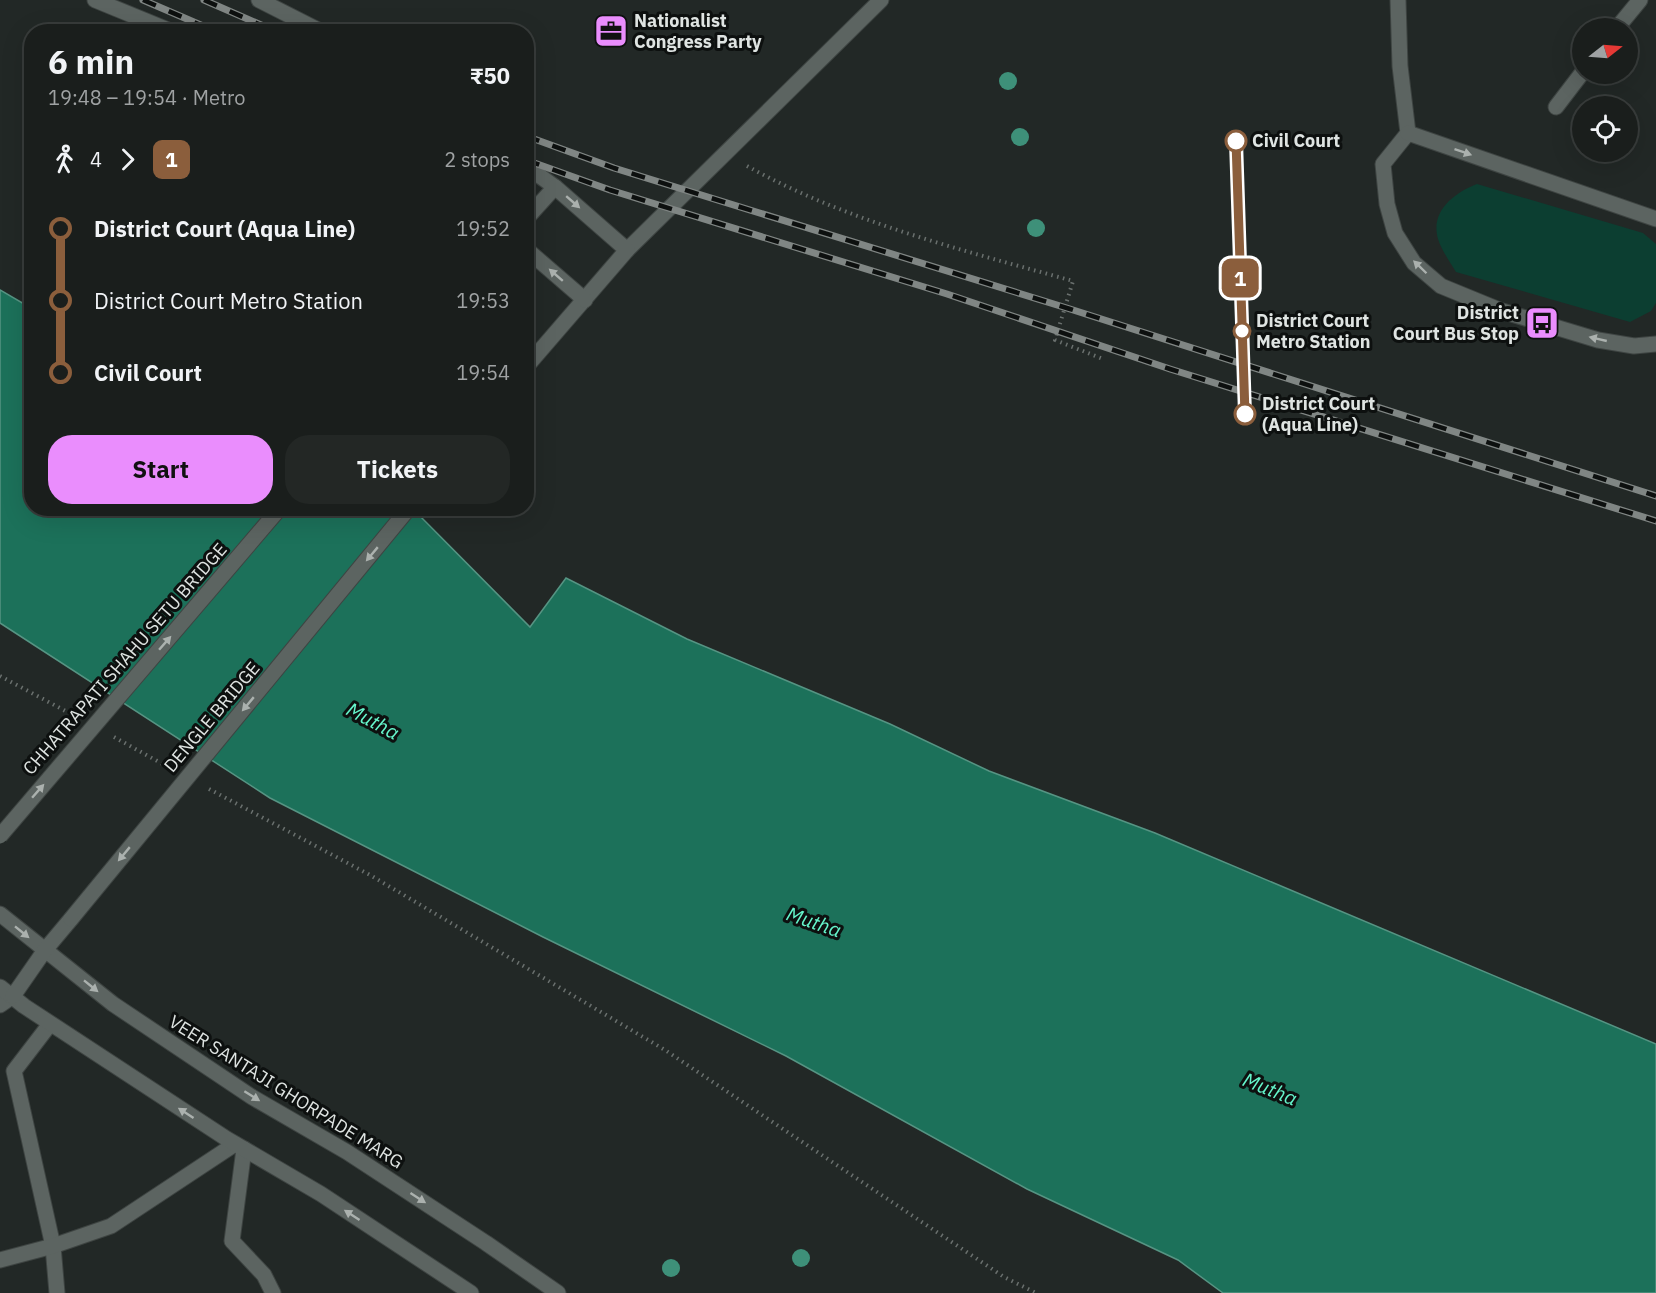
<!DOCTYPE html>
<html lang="en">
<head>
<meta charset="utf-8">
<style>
	body { margin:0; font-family:"IBM Plex Sans",sans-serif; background:#232725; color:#f1f3f6; height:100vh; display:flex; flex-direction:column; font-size:22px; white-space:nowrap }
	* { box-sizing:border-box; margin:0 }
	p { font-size:20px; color:#9fa2a3 }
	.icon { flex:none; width:33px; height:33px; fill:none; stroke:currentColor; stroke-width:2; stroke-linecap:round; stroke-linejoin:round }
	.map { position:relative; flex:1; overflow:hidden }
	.details { position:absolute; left:24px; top:24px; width:510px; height:492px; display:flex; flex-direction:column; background:#1a1e1c; border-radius:24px; box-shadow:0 6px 24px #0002,0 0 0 2px #383c3b }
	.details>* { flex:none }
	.badge { padding:0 12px; border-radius:9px; font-size:21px; line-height:39px }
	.needle { width:39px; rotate:73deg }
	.tools { position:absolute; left:1572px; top:18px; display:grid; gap:12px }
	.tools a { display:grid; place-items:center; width:66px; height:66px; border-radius:50%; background:#1a1e1c; box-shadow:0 6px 24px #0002,0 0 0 2px #383c3b; font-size:30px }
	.map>.badge { position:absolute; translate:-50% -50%; box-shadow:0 0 0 3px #fff }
	.legs { display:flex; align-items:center; gap:9px; height:66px; padding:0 24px; font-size:20px }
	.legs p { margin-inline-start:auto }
	.head { display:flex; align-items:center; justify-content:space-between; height:102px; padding:0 24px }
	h1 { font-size:33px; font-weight:800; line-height:45px }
	.action { display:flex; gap:12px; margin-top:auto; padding:12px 24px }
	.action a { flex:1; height:69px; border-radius:24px; background:#ea8dfd; color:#111; font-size:24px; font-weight:800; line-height:69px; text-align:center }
	.action a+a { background:#232725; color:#f1f3f6 }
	ul { padding:0 24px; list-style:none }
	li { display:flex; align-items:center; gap:21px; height:72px; font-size:22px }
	li i { display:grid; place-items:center; width:9px; height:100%; margin:0 8px; background:currentColor }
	li i::after { content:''; width:15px; height:15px; margin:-8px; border:4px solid; border-radius:50%; background:#1a1e1c }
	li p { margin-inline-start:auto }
	li:first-child i { background:linear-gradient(#0000 50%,currentColor 0) }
	li:last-child i { background:linear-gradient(currentColor 50%,#0000 0) }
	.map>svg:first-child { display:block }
</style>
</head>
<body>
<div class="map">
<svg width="1656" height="1293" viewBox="0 0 1656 1293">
	<rect width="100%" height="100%" fill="#222826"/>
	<path fill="#0c3e31" d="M1477 184 1643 233 1656 244V303L1651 311 1630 322 1456 272C1450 262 1442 251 1438 239 1430 211 1454 193 1477 184Z"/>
	<polygon fill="#1c715a" stroke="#569483" stroke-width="1.5" points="0,290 31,308 32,508 413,509 530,627 566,578 687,639 890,724 989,771 1155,833 1656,1044 1656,1293 1223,1293 1178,1260 1027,1189 786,1056 543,937 270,798 0,623"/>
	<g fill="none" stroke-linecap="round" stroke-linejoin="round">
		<defs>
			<g id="lane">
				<polyline points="1398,0 1400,66 1408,133 1383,164 1387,204 1395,233 1414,263 1441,286 1502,311 1598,340 1634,346 1656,344"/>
				<polyline points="1617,28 1640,0"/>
				<polyline points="1556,107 1582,73"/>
				<polyline points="1408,133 1656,219"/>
			</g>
			<g id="street">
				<polyline points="627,250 881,0"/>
				<polyline points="0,1005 13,996"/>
				<polyline points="50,1024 14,1071 53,1246 57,1293"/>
				<polyline points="244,1149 232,1241 264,1275 273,1293"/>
				<polyline points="0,1260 53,1246 111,1226 235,1144"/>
			</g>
			<g id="secondary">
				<polyline points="95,0 173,32"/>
				<polyline points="259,0 322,32"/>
				<polyline points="526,166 555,187 627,250 526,367"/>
				<polyline points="526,219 555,187"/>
				<polyline points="526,249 585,300"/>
				<polyline points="0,914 113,1004 252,1097 347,1152 486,1243 558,1293"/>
				<polyline points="0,987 24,1006 227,1139 321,1194 471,1293"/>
				<polyline points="13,996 45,950 71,919"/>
			</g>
		</defs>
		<use href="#lane" stroke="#3e4442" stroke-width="17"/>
		<use href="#street" stroke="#3e4442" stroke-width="17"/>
		<use href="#secondary" stroke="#3e4442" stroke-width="17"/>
		<g stroke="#6a706e" stroke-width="4" stroke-dasharray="1.5 4.5" stroke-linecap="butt">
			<path d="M747 166C848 222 962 250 1073 281L1055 340 1103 359"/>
			<polyline points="0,676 73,715"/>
			<polyline points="114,737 168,767"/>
			<polyline points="209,789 370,875 665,1050 1004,1277 1036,1293"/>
		</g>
		<use href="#lane" stroke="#5c6461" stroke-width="15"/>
		<use href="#street" stroke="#5c6461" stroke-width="15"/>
		<use href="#secondary" stroke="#5c6461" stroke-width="15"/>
		<defs>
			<g id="rail">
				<polyline points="143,0 217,32"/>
				<polyline points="204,0 277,32"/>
				<polyline points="526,136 614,168 1070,309 1656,496"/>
				<polyline points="526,160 610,190 947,294 1170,369 1656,521"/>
			</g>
		</defs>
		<use href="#rail" stroke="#808684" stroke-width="7"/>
		<use href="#rail" stroke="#0d100f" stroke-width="4.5" stroke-dasharray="14" stroke-linecap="butt"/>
		<defs>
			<g id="secondary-bridge">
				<polyline points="0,836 280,508"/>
				<polyline points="71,919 409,508"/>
			</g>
		</defs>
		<use href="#secondary-bridge" stroke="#3e4442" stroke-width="17" stroke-linecap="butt"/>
		<use href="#secondary-bridge" stroke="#5c6461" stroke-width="15"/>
	</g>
	<g fill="#3e9079">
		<circle cx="1008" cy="81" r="9"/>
		<circle cx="1020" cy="137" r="9"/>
		<circle cx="1036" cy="228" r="9"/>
		<circle cx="801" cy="1258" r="9"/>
		<circle cx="671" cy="1268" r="9"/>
	</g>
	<defs><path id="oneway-solid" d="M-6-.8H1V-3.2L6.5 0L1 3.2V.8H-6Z" transform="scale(1.5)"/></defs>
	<g fill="#abb1ae">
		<use href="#oneway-solid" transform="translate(1463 152) rotate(19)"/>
		<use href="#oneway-solid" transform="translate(573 202) rotate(41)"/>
		<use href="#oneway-solid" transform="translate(1420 267) rotate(-136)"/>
		<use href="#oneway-solid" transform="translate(556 275) rotate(-139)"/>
		<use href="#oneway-solid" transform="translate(1598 339) rotate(-167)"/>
		<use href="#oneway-solid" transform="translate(372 554) rotate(130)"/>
		<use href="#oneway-solid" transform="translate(165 643) rotate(-49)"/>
		<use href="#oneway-solid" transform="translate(248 704) rotate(130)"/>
		<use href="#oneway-solid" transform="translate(38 791) rotate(-49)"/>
		<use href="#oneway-solid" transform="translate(124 854) rotate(130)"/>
		<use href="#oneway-solid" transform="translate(22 932) rotate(39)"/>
		<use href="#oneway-solid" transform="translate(91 986) rotate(39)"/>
		<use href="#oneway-solid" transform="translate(252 1096) rotate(32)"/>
		<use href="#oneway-solid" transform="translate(186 1113) rotate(-147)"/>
		<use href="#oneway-solid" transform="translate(418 1198) rotate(33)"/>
		<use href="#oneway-solid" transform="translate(352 1215) rotate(-147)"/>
	</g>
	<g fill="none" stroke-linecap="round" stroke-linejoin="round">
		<defs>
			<polyline id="line-1" points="1236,141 1245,414"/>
		</defs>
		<use href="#line-1" stroke="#fff" stroke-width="14"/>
		<use href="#line-1" stroke="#8b5e3c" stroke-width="9"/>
	</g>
	<defs>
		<symbol id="office-square" viewBox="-11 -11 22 22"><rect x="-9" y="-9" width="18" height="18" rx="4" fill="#ea8dfd" stroke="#0d100f"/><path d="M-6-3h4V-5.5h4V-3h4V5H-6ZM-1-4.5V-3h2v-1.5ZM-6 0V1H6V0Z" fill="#111"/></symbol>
		<symbol id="bus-square" viewBox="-11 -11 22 22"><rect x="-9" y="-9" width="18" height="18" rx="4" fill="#ea8dfd" stroke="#0d100f"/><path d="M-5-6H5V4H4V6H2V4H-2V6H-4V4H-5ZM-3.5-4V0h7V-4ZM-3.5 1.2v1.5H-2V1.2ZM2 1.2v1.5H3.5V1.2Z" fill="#111"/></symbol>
	</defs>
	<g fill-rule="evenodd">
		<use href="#office-square" x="592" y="12" width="38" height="38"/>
		<use href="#bus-square" x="1523" y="304" width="38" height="38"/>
	</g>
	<g fill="#fff" stroke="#8b5e3c" stroke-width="3">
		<circle cx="1236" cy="141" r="10"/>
		<circle cx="1242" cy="331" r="8"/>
		<circle cx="1245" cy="414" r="10"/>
	</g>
	<g text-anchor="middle" stroke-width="6" stroke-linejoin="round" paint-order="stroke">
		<g font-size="18" font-weight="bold" fill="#dfe4e2" stroke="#0d100f" text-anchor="start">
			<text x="634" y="27">Nationalist<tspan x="634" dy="21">Congress Party</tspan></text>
			<text x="1519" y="319" text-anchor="end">District<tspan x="1519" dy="21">Court Bus Stop</tspan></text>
		</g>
		<g font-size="18" font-weight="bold" fill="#dfe4e2" stroke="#0d100f" text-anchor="start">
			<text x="1252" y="147">Civil Court</text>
			<text x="1256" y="327">District Court<tspan x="1256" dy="21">Metro Station</tspan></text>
			<text x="1262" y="410">District Court<tspan x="1262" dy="21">(Aqua Line)</tspan></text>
		</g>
		<g font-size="18" fill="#dfe4e2" stroke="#0d100f">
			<text transform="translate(125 659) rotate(-49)" y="6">CHHATRAPATI SHAHU SETU BRIDGE</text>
			<text transform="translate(212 717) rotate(-50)" y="6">DENGLE BRIDGE</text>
			<text transform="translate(286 1092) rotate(32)" y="6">VEER SANTAJI GHORPADE MARG</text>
		</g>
		<g font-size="20" font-style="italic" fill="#65f5cb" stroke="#0d100f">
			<text transform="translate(373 721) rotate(28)" y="7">Mutha</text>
			<text transform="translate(814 922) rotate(19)" y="7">Mutha</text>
			<text transform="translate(1270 1089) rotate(22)" y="7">Mutha</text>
		</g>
	</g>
</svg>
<div class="tools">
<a><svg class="needle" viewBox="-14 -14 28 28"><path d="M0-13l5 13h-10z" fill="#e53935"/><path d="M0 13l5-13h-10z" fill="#9fa2a3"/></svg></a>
<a><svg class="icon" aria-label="locate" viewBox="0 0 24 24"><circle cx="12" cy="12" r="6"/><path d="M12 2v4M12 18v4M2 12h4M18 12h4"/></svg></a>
</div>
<b class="badge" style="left:1240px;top:278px;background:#8b5e3c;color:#fff">1</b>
<section class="details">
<div class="head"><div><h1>6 min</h1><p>19:48 – 19:54 · Metro</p></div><b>₹50</b></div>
<div class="legs"><svg class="icon" aria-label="walk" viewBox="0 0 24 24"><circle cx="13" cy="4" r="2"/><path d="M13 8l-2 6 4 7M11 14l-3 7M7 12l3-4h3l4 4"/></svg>4<svg class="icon" aria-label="forward" viewBox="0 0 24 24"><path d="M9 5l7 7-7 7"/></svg><b class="badge" style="background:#8b5e3c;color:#fff">1</b><p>2 stops</p></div>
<ul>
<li><i style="color:#8b5e3c"></i><b>District Court (Aqua Line)</b><p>19:52</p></li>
<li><i style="color:#8b5e3c"></i><span>District Court Metro Station</span><p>19:53</p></li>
<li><i style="color:#8b5e3c"></i><b>Civil Court</b><p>19:54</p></li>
</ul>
<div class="action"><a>Start</a><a>Tickets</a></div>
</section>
</div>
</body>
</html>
